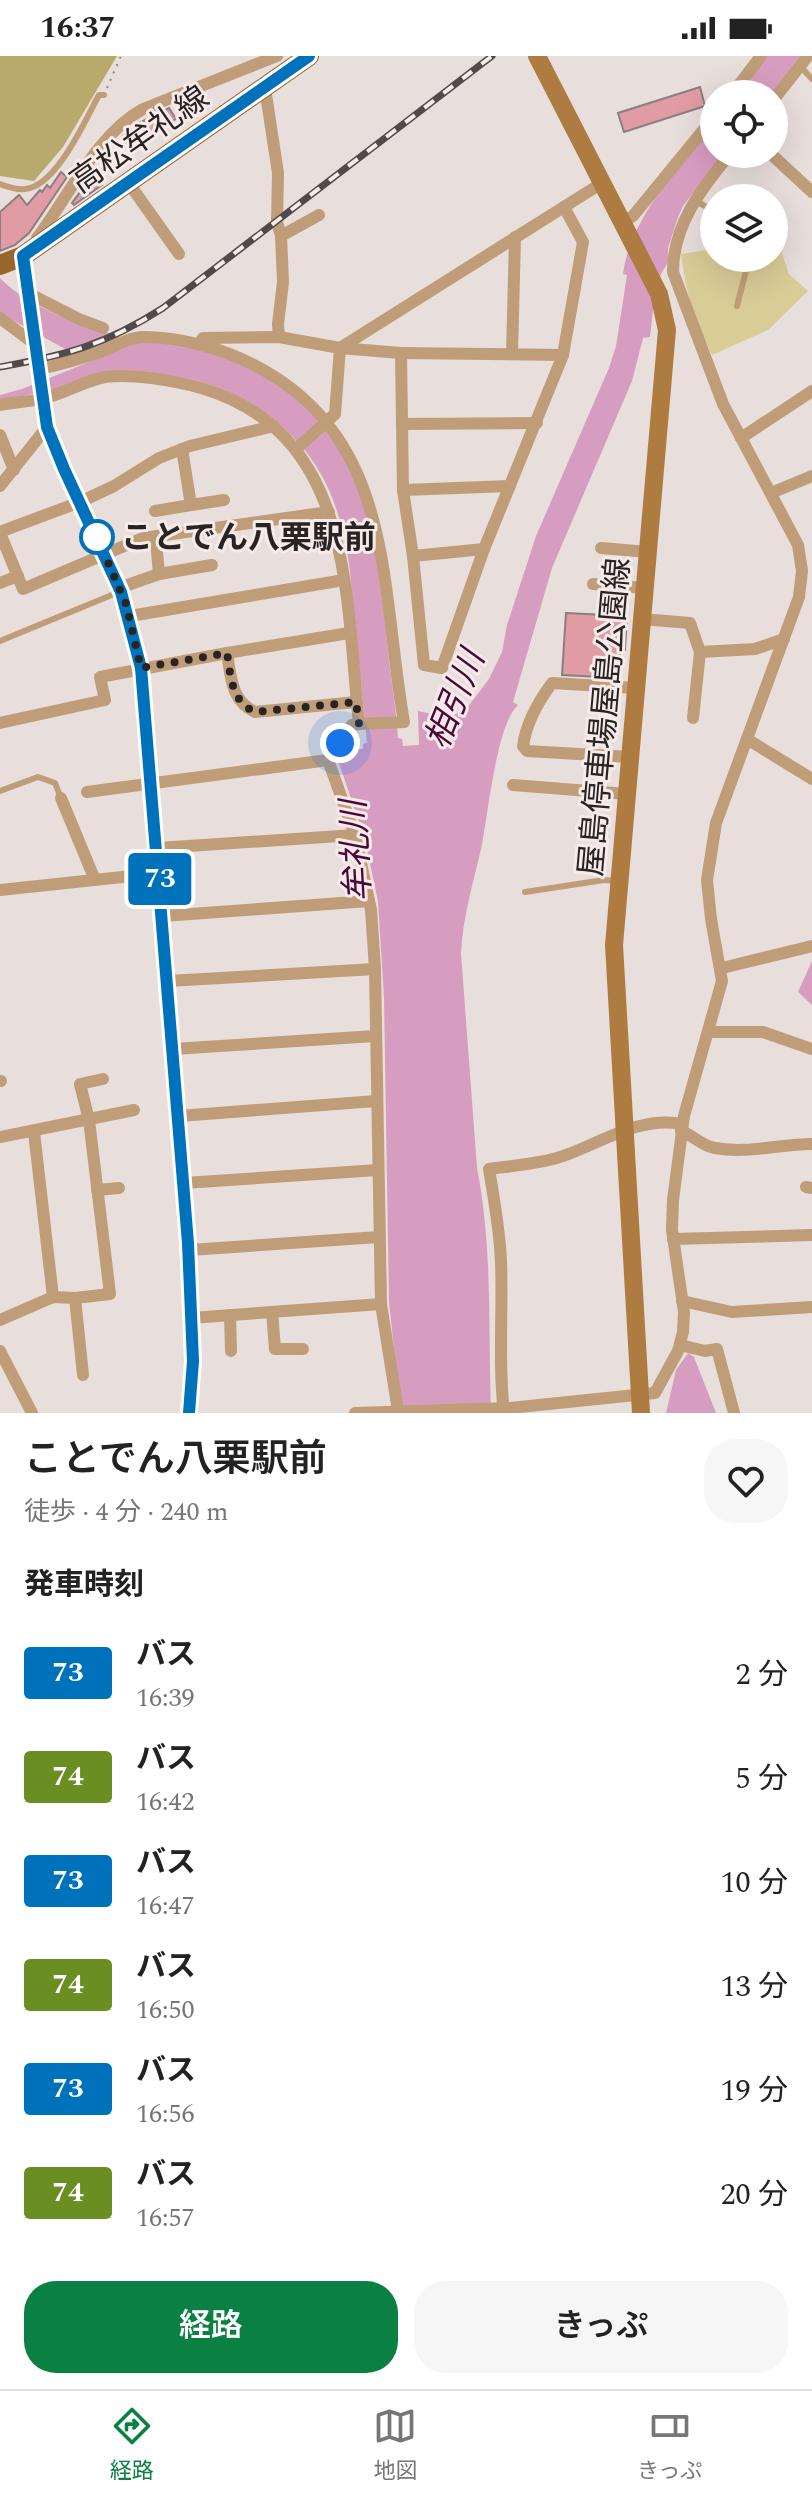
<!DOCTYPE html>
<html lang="ja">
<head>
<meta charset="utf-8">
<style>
	body { margin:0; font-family:Spectral,"Noto Sans JP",serif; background:#f6f6f6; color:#222; height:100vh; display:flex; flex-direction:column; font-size:30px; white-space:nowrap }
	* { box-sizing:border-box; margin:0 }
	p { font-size:26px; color:#767676 }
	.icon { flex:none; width:44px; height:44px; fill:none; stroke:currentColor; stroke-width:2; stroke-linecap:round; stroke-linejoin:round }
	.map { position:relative; height:1357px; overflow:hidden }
	.drawer { display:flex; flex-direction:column; background:#fff; flex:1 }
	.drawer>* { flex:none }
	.badge { padding:0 16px; border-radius:6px; font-size:28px; line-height:52px }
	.tools { position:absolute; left:700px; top:24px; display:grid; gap:16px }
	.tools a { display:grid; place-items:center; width:88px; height:88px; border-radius:50%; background:#fff; box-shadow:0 8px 32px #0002; font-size:40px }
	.you { position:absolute; width:40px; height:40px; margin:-20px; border:6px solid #fff; border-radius:50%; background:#1a73e8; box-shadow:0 0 0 12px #1a73e833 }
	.map>.badge { position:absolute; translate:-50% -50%; box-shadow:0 0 0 4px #fff }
	h2 { padding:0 24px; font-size:30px; line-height:72px }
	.round { display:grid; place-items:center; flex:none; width:84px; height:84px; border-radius:32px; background:#f6f6f6 }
	.head { display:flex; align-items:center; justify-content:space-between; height:136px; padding:0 24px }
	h1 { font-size:38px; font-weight:600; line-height:60px }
	.button { display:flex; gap:16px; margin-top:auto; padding:16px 24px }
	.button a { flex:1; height:92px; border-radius:32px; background:#0b8043; color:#fff; font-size:32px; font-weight:600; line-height:92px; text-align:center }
	.button a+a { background:#f6f6f6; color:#222 }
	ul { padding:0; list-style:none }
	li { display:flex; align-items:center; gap:24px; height:104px; padding:0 24px }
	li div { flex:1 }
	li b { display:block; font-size:30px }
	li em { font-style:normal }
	li .badge { min-width:88px; font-weight:700; text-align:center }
	.status { display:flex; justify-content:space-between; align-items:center; height:56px; padding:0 40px; background:#fff; direction:ltr }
	.status svg { height:22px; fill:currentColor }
	.tab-bar { display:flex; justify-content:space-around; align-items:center; height:112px; border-top:2px solid #e0e0e0; background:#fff; font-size:22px; color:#767676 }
	.tab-bar a { display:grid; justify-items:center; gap:4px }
	.tab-bar .current { color:#0b8043 }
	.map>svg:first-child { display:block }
</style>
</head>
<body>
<div class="status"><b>16:37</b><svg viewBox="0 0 49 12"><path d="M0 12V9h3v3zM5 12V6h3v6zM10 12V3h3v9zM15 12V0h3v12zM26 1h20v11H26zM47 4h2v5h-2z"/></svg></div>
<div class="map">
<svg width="812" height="1357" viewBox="0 0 812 1357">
	<rect width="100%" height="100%" fill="#e8dedb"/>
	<path fill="#d8cd97" d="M775 177 789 218 808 235 768 274 712 299C695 262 686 239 681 198L714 193V202H774Z"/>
	<polygon fill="#b8aa6c" points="0,0 117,0 63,91 34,125 0,120"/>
	<g fill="#d79dc1">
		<polygon points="767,0 801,0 771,38 737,38"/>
		<path d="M714 67V98H724L683 150 678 161 668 192V206L661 218 653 254 650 281 643 282 632 325 552 512 513 646 518 649C496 669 488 761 481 793 473 828 463 860 461 897L477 1112C493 1193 488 1275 491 1357H401L389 1246 384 942 378 845 365 784 339 707 346 693H363V688L367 687 349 507C344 477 337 447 322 420 289 360 219 319 150 318 137 317 122 322 108 324 72 331 36 336 0 346V339L22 333 89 306 3 259 0 256V222C27 252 103 279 143 285 159 288 176 287 191 291 271 307 340 369 365 447 379 491 382 540 387 585 390 618 396 650 398 682L402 683 403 690 419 689 418 655 437 659H454L467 652 489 623 502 596 507 569 536 480 609 312 616 290 627 219 623 218C630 162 680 110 714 67Z"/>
		<polygon points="812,905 812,949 798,936"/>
		<polygon points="688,1297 694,1301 716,1357 666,1357 676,1314"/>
	</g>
	<g fill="#e19ba4" stroke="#897f80" stroke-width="2">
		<polygon points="700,31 705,50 624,76 618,57"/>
		<polygon points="169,52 176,63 151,78 143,65"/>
		<polygon points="140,66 145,73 126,87 122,81"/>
		<polygon points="61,116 67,121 29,177 15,189 0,195 0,156 19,139 27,149 40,134 42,136 47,129 50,132"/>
		<polygon points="92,120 102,129 74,149 72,147"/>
		<polygon points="566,557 627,560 625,594 620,594 619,622 562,619"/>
	</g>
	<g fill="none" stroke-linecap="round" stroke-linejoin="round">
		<polyline stroke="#918a88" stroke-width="2" stroke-dasharray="2 6" stroke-linecap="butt" points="107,32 121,0"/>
		<g stroke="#c09d79" stroke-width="6">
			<polyline points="800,10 812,23"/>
			<path d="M0 128C8 131 17 134 25 133 57 130 85 64 99 39H104"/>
			<polyline points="694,144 714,155"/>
			<polyline points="737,250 746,215 742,202"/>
			<polyline points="0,585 119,536"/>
			<polyline points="0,735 38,721 55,727 61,742"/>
			<polyline points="525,836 604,824 616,825"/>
		</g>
		<g stroke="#c09d79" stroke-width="12">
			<polyline points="265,32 278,117 277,166 281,180"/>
			<polyline points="732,38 761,0"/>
			<polyline points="774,43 808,0"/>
			<polyline points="771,98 812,136"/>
			<polyline points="128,126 179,198"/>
			<polyline points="622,166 633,160 714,61"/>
			<path d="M37 186V182C69 140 97 78 143 53L277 0"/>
			<polyline points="28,237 79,263 103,272"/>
			<polyline points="0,262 36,289"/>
			<polyline points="279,281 278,268 283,226 281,180 319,159"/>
			<polyline points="199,289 203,282 279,281 340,292 401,297 403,434 413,500 424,609 442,612 484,493 563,299 583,186 564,151"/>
			<polyline points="401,297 563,299"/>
			<polyline points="512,298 515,181"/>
			<path d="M39 313C61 309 82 302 103 295 115 290 130 281 143 281 180 281 221 292 254 309 396 381 380 532 404 666L359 668"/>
			<path d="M0 349C14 346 28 346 42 343 63 338 84 325 105 321 130 317 177 325 201 332 354 377 345 538 359 668L352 669 328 704 355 779 371 854 375 913 381 1248 398 1355"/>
			<polyline points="402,368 537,367"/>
			<polyline points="0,379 14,414"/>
			<polyline points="741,382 812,335"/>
			<polyline points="182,393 191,449 224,444"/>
			<polyline points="296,393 335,358 340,292 602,127"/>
			<polyline points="0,430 47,371"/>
			<polyline points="403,434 510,430"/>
			<polyline points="771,437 812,420"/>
			<polyline points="155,455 191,449"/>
			<polyline points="0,476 80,446 114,430 159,402 190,390 274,370"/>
			<polyline points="0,477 23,533 143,482 329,456"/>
			<polyline points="157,480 156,484 159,518"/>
			<polyline points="601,492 648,496"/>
			<polyline points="413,500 484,493"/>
			<polyline points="0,527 18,520"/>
			<polyline points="593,528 645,532"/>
			<polyline points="119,532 159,518 212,509"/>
			<polyline points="130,560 344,524"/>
			<polyline points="642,563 690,567 700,596 755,593 784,583"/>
			<polyline points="227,597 349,577"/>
			<polyline points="693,662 700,596"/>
			<path d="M0 667 105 644 100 621 227 597C231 621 231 645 255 656L356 646"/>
			<polyline points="747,683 812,723"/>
			<path d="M630 701 527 695 523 690C526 667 538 646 552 627L636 632"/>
			<polyline points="513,729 627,738"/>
			<polyline points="87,736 328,704"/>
			<polyline points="61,742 95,824"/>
			<polyline points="158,792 355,779"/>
			<polyline points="0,834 160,817"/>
			<polyline points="163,860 369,845"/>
			<polyline points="722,912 812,890"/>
			<polyline points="168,925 375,913"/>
			<polyline points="708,976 763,976 812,993"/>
			<polyline points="173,993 375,980"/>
			<polyline points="0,1025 1,1025"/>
			<polyline points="179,1060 376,1045"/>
			<path d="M681 1075C693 1079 702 1090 715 1092 748 1098 779 1088 812 1088"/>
			<polyline points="34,1076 53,1241"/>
			<polyline points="0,1081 134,1054"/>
			<polyline points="184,1127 378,1114"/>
			<polyline points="806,1131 812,1132"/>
			<polyline points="97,1134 119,1132"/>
			<polyline points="673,1183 812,1179"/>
			<polyline points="189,1194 379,1181"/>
			<polyline points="682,1245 732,1256 812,1251"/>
			<polyline points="272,1256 275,1293 303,1293"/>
			<polyline points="230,1259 231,1295"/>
			<polyline points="191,1262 381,1248"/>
			<polyline points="0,1264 53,1241 75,1242"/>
			<polyline points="680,1289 705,1295 717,1293 734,1357"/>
			<polyline points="0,1295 32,1357"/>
			<polyline points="83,1319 75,1242 110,1238 89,1064 80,1028 103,1023"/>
			<path d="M355 1357 510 1352 655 1337 678 1295 683 1276 684 1256 672 1174 673 1144 684 1060 722 925 711 863 707 824 716 767 799 541 802 515 798 489 723 348 673 216C673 169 701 133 730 98"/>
			<path d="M504 1357C498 1307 503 1257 501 1206 500 1175 494 1144 489 1113 512 1110 535 1108 557 1102 597 1090 638 1059 682 1068"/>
		</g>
		<polyline stroke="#c09d79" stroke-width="16" points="23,200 47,371 64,413 121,536 141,612 188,1187 193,1305 189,1357"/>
		<polyline stroke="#ae7b41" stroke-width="18" points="537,0 659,238 667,274 614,889 641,1357"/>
		<polyline stroke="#97662b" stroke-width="20" points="0,209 23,200 309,0"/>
		<defs>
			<path id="rail" d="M0 311C67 299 105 289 163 252L492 0"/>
		</defs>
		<use href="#rail" stroke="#504a49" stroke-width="7"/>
		<use href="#rail" stroke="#f6ebe8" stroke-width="4" stroke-dasharray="12" stroke-linecap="butt"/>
	</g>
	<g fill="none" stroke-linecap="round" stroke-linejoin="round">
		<defs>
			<polyline id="line" points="189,1357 193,1305 188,1187 141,612 121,536 64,413 47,371 23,200 309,0"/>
		</defs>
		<use href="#line" stroke="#fff" stroke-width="18"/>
		<use href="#line" stroke="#0072bc" stroke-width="12"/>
		<path stroke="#282423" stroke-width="8" stroke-dasharray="0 14.4" d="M97 481 126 548 141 612 227 597C231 621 231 645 255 656L356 646 359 668 352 669 340 687"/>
	</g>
	<circle fill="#fff" stroke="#0072bc" stroke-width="4" cx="97" cy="481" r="16"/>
	<g text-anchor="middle" stroke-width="6" stroke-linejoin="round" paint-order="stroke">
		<g font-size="32" fill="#282423" stroke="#f6ebe8">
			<text transform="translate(139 83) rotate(-35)" y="11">高松牟礼線</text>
			<text transform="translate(604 661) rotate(-85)" y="11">屋島停車場屋島公園線</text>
		</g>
		<g font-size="32" font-weight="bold" fill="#282423" stroke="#f6ebe8" text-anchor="start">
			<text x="121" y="492">ことでん八栗駅前</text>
		</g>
		<g font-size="34" font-style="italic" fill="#4c063a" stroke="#f6ebe8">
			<text transform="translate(454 643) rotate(-68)" y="12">相引川</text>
			<text transform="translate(355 795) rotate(-93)" y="12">牟礼川</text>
		</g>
	</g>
</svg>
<div class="tools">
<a><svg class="icon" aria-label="locate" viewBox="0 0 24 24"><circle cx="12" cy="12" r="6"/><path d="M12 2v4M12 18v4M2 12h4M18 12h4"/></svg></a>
<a><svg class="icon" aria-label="layers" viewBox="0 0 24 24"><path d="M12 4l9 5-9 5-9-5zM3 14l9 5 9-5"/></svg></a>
</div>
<div class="you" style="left:340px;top:687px"></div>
<b class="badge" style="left:160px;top:823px;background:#0072bc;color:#fff">73</b>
</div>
<section class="drawer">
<div class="head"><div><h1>ことでん八栗駅前</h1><p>徒歩 · 4 分 · 240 m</p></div><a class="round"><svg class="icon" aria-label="heart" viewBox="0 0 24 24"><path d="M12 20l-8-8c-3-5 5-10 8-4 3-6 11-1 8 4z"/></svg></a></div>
<h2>発車時刻</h2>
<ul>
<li><span class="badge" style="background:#0072bc;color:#fff">73</span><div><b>バス</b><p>16:39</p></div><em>2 分</em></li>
<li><span class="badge" style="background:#6b8e23;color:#fff">74</span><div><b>バス</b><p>16:42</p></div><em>5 分</em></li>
<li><span class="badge" style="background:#0072bc;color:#fff">73</span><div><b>バス</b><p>16:47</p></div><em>10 分</em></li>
<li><span class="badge" style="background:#6b8e23;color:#fff">74</span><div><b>バス</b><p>16:50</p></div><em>13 分</em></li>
<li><span class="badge" style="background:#0072bc;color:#fff">73</span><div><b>バス</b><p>16:56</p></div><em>19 分</em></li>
<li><span class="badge" style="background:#6b8e23;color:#fff">74</span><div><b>バス</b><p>16:57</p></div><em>20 分</em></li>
</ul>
<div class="button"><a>経路</a><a>きっぷ</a></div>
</section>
<nav class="tab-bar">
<a class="current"><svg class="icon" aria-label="directions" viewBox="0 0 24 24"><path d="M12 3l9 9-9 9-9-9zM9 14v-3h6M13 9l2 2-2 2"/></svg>経路</a>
<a><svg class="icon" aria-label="map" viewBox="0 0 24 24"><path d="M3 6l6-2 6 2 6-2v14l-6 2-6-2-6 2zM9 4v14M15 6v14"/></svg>地図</a>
<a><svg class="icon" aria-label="tickets" viewBox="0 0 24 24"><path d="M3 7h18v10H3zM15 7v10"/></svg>きっぷ</a>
</nav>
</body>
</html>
